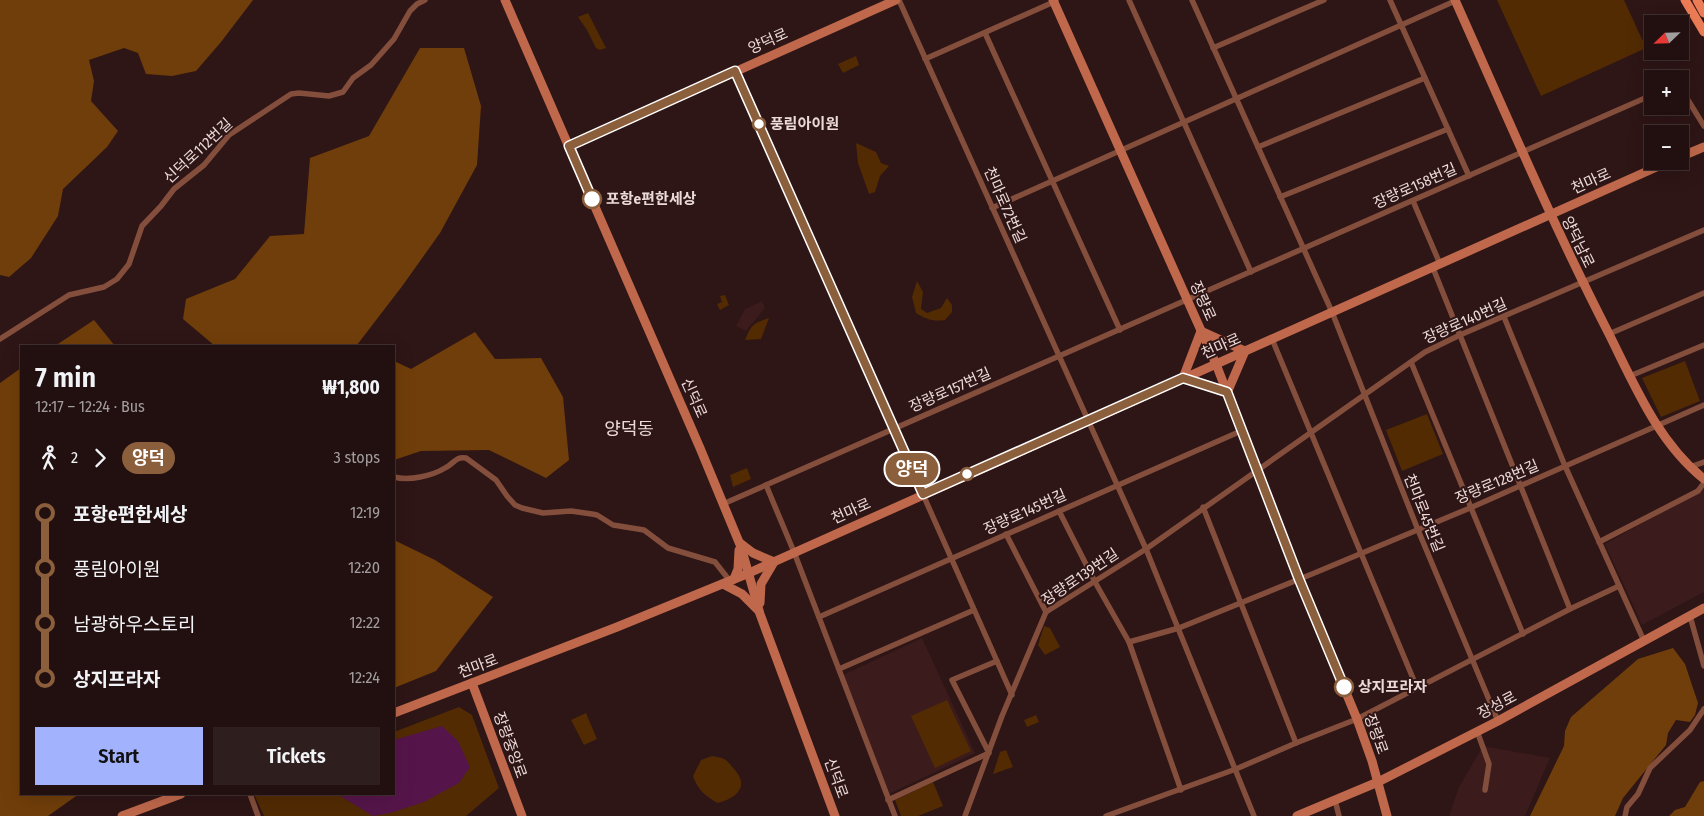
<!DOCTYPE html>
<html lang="en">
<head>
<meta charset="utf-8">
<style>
	body { margin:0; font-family:"Fira Sans Condensed","Noto Sans KR",sans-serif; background:#2e1e1e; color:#f1f3f6; height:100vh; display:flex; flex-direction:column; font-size:19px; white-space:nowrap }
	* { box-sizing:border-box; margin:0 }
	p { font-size:16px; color:#a29d9f }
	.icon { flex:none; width:28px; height:28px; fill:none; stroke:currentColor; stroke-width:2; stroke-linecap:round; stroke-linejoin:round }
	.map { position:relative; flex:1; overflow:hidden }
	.sheet { position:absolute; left:20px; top:345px; width:375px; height:450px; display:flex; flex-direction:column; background:#221010; border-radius:0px; box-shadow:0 5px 20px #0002,0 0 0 1px #3f3030 }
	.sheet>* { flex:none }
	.badge { padding:0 10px; border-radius:16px; font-size:18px; line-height:32px }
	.needle { width:32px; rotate:247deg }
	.fabs { position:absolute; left:1644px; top:15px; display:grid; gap:10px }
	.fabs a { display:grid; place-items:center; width:45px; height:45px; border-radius:0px; background:#221010; box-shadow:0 5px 20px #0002,0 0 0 1px #3f3030; font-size:25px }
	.map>.badge { position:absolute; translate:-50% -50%; box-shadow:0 0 0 2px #fff }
	.legs { display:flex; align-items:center; gap:8px; height:55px; padding:0 15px; font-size:16px }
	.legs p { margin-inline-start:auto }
	.head { display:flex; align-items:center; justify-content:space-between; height:85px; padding:0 15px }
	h1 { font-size:28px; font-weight:600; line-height:38px }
	.button { display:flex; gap:10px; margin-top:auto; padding:10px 15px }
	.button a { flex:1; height:58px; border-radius:0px; background:#a2b2fd; color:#111; font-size:20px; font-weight:600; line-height:58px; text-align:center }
	.button a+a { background:#2e1e1e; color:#f1f3f6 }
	ul { padding:0 15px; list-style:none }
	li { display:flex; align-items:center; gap:18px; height:55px; font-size:19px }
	li i { display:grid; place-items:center; width:8px; height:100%; margin:0 6px; background:currentColor }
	li i::after { content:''; width:12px; height:12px; margin:-6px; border:4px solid; border-radius:50%; background:#221010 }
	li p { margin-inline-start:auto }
	li:first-child i { background:linear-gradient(#0000 50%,currentColor 0) }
	li:last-child i { background:linear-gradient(currentColor 50%,#0000 0) }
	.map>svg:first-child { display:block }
</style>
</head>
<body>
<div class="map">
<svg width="1704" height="816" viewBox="0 0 1704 816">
	<rect width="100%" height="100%" fill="#2e1516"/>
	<g fill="#3b1b1c">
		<polygon points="762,301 765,308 746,331 736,326 745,309"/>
		<polygon points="1704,489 1704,592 1642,625 1605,544"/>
		<polygon points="922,638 975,753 889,794 843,675"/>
		<polygon points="1483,746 1550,758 1525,816 1449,816 1459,787"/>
	</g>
	<g fill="#522b03">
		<polygon points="1497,0 1624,0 1646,48 1541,96"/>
		<polygon points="588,13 606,48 600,50 596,48 587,30 578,17"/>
		<polygon points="856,56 859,65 843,73 838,64"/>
		<polygon points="856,143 876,152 881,163 889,166 880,176 875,192 869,194 858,163"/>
		<path d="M917 281 923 292 921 309 927 313 941 308 947 298 952 305V312L945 320C933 322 926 319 916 313L912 297Z"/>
		<polygon points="725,295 729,305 720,310 717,304 722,302 720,296"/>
		<path d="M769 318 761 339 745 340C751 325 753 323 769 318Z"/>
		<polygon points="1685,361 1700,401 1661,417 1642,378"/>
		<polygon points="1427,414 1443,454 1402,471 1386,430"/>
		<polygon points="747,468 751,479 733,487 730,475"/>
		<polygon points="1044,626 1050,628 1060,647 1045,655 1038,645"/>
		<polygon points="947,700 971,751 935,768 911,716"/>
		<polygon points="459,707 472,715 499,788 466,816 264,816 254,794 394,794 394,732"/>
		<polygon points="586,713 597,739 584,745 571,720"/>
		<polygon points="1036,715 1039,722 1027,727 1024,720"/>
		<polygon points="1006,750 1013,767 993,774 1000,752"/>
		<path d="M712 756C715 757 720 757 724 759 728 761 732 767 735 770 750 788 735 798 718 803 705 796 698 790 693 776L701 760Z"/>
		<polygon points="933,782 943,806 918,816 901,816 895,800"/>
	</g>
	<g fill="#703e0a">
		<polygon points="0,0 253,0 221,42 196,71 172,76 146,74 138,53 124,48 89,60 94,81 91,101 118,131 107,147 63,189 58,216 31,258 9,277 0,275"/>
		<polygon points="420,48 464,48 481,106 477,165 440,233 403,285 357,345 359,346 215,346 183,319 186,299 235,279 270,236 304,234 310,158 369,136"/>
		<polygon points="94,320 115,346 55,346"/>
		<polygon points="475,332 495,359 541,358 563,397 569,460 546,478 489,450 421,451 394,460 394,361 411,369"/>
		<polygon points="21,368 21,794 79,794 48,816 0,816 0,383"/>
		<polygon points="394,540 435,560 493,597 436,671 394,688"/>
		<polygon points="1673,648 1685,664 1698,703 1695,715 1690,722 1676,720 1668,733 1666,745 1623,798 1615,816 1530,816 1564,746 1565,731 1571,717 1638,659"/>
		<polygon points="1704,781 1704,816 1669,816 1675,810 1685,807 1700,782"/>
	</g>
	<polygon fill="#56154a" points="442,726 458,741 470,767 459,783 424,802 390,813 373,816 337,794 394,794 394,740"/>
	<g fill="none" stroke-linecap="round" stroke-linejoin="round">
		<g stroke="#844e3c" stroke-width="5.5">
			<polyline points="899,0 1146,549 1254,816"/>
			<polyline points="1129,0 1251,272"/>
			<polyline points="1192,0 1332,312 1418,530 1498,721"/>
			<polyline points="1390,0 1469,176"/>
			<polyline points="985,33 1120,330"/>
			<polyline points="1213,48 1324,0"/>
			<polyline points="925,59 1056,1"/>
			<polyline points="735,71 1012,695"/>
			<polyline points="1680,87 1704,126"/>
			<polyline points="1258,147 1425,78"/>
			<polyline points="1280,197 1448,129"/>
			<polyline points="1413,201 1440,264"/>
			<polyline points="992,208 1455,1"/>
			<polyline points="1433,268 1570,609"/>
			<polyline points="1504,317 1565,466 1644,641"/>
			<polyline points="1609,334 1704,293"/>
			<polyline points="0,339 69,295 104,287 117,279 129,264 142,226 161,206 174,189 204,165 229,135 291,94 299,93 329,96 343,92 353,78 371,65 394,39 410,11 417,4 425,0"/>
			<polyline points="1272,339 1417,688"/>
			<polyline points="1411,362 1523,634"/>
			<polyline points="1630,376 1704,345"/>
			<polyline points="1690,467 1704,462"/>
			<path d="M394 477C409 481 432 476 445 468 454 464 455 456 466 458L496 480 507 496 515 505 522 508 543 513 571 511 592 514 597 515 613 525 644 530 668 548 715 562 730 581"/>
			<polyline points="766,485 794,552 895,816"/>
			<polyline points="723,504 1652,95"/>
			<polyline points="1203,507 1296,743"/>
			<polyline points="1059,511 1095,582 1129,642 1181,790"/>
			<polyline points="1006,534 1046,612"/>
			<polyline points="1599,542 1698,491 1704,483"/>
			<polyline points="1690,616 1704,666"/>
			<polyline points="819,617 1241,431"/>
			<polyline points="1129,642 1179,628 1312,574 1470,508 1704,405"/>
			<polyline points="839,669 974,610"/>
			<polyline points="1477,731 1489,764 1485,790"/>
			<polyline points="250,794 258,816"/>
			<polyline points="888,800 989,753 952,680 997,661"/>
			<polyline points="1335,800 1339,816"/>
			<polyline points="965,816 1002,716 1046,612 1146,549 1425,352 1460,335 1704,230"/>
			<polyline points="1106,816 1236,769 1296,743 1357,719 1570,609 1619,586"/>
			<polyline points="1625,816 1627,807 1638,794 1650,768 1690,730 1704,709"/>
		</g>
		<g stroke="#bf684b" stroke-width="9">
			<polyline points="505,0 700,448 741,547 760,614 835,816"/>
			<polyline points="1053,0 1216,364 1303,589 1357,719 1372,761 1387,816"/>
			<path d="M1455 0C1505 112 1553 225 1609 334 1635 386 1658 442 1704 479"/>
			<polyline points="569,146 896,0"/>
			<polyline points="1680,157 1704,147"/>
			<polyline points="1201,331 1245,351"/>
			<polyline points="1183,378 1201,331"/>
			<polyline points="1183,378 1227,393"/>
			<polyline points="1227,393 1245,351"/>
			<polyline points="740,543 753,553 774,562 761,584 760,603"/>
			<polyline points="734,579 738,569 739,550"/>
			<polyline points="723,584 742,594 758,610"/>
			<polyline points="472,683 522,816"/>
			<polyline points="394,713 617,627 749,573 1670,161"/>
			<polyline points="122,816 181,794"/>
			<polyline points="1297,816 1378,782 1498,721 1704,608"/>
		</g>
		<g stroke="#ec7c56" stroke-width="9">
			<polyline points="1685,0 1704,32"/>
			<polyline points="1697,0 1704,13"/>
		</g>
	</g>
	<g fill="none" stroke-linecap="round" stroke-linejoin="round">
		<defs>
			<polyline id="line-1" points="592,199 569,146 735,71 923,494 1183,378 1227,392 1299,579 1344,687"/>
		</defs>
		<use href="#line-1" stroke="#fff" stroke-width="11"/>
		<use href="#line-1" stroke="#8b5e3c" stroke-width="8"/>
	</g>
	<g fill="#fff" stroke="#8b5e3c" stroke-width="2.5">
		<circle cx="759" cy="124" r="6"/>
		<circle cx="592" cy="199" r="9"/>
		<circle cx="967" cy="474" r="6"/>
		<circle cx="1344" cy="687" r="9"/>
	</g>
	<g text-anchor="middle" stroke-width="4" stroke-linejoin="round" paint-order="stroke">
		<g font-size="15" fill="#ecdad9" stroke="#2e1516">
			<text transform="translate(768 41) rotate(-24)" y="5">양덕로</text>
			<text transform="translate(198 151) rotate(-43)" y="5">신덕로112번길</text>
			<text transform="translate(1591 181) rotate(-24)" y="5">천마로</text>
			<text transform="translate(1415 186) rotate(-24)" y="5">장량로158번길</text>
			<text transform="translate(1005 205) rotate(66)" y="5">천마로72번길</text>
			<text transform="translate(1578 242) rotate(64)" y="5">양덕남로</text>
			<text transform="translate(1203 301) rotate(66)" y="5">장량로</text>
			<text transform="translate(1465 321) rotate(-24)" y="5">장량로140번길</text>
			<text transform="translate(1221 346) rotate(-24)" y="5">천마로</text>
			<text transform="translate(950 390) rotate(-24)" y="5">장량로157번길</text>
			<text transform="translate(694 398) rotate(66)" y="5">신덕로</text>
			<text transform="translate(1497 482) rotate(-23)" y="5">장량로128번길</text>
			<text transform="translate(851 511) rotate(-24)" y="5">천마로</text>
			<text transform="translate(1025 512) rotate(-24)" y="5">장량로145번길</text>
			<text transform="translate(1424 513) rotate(68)" y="5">천마로45번길</text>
			<text transform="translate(1080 577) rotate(-34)" y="5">장량로139번길</text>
			<text transform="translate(478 666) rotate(-21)" y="5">천마로</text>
			<text transform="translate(1497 705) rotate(-28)" y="5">장성로</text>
			<text transform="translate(1376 734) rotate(70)" y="5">장량로</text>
			<text transform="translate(510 745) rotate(70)" y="5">장량중앙로</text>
			<text transform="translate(836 778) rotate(70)" y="5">신덕로</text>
		</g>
		<g font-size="15" font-weight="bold" fill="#ecdad9" stroke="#2e1516" text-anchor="start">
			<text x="770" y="129">풍림아이원</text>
			<text x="606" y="204">포항e편한세상</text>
			<text x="1358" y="692">상지프라자</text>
		</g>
		<g font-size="18" fill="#ecdad9" stroke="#2e1516">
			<text x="629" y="435">양덕동</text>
		</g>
	</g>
</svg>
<div class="fabs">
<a><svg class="needle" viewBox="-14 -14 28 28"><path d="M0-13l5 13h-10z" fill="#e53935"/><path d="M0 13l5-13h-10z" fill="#a29d9f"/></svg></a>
<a>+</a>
<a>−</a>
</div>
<b class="badge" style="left:912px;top:469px;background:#8b5e3c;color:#fff">양덕</b>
<section class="sheet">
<div class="head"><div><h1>7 min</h1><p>12:17 – 12:24 · Bus</p></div><b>₩1,800</b></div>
<div class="legs"><svg class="icon" aria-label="walk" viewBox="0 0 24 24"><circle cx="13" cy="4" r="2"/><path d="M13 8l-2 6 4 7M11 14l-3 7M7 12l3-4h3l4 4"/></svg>2<svg class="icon" aria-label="forward" viewBox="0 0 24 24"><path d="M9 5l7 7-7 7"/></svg><b class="badge" style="background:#8b5e3c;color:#fff">양덕</b><p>3 stops</p></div>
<ul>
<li><i style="color:#8b5e3c"></i><b>포항e편한세상</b><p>12:19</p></li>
<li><i style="color:#8b5e3c"></i><span>풍림아이원</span><p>12:20</p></li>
<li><i style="color:#8b5e3c"></i><span>남광하우스토리</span><p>12:22</p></li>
<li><i style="color:#8b5e3c"></i><b>상지프라자</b><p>12:24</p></li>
</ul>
<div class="button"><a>Start</a><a>Tickets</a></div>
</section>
</div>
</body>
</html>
